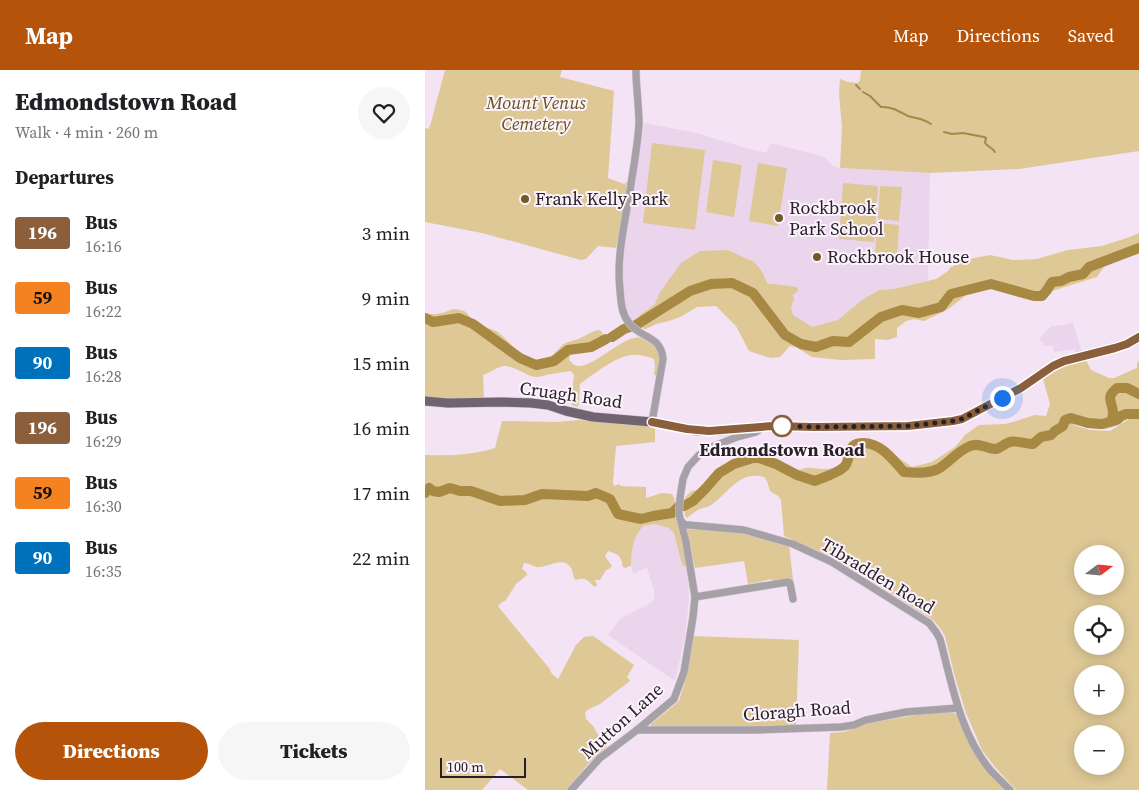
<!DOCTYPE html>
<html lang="en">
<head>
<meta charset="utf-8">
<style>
	body { margin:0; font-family:"Source Serif 4",serif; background:#f6f6f6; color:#202124; height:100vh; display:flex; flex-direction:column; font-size:19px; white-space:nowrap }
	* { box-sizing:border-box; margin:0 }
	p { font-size:16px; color:#757577 }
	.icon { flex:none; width:28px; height:28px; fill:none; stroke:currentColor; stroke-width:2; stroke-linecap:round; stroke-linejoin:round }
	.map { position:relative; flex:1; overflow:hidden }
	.details { display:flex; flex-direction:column; background:#fff; width:425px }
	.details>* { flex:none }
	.badge { padding:0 10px; border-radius:4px; font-size:18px; line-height:32px }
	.needle { width:32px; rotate:74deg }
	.buttons { position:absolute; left:649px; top:475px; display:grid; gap:10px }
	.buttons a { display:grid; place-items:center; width:50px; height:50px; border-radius:50%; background:#fff; box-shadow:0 2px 12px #0003; font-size:25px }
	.scale { position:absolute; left:15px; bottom:12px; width:86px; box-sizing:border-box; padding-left:5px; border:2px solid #272127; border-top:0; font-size:14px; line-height:18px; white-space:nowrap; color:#272127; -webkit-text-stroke:4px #fcf3fd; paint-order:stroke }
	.you { position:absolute; width:25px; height:25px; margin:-12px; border:4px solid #fff; border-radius:50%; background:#1a73e8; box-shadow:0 0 0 8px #1a73e833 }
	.map>.badge { position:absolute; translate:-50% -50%; box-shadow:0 0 0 2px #fff }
	h2 { padding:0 15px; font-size:19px; line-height:45px }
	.round { display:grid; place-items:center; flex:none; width:52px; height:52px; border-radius:26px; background:#f6f6f6 }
	.overview { display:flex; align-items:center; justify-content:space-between; height:85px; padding:0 15px }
	h1 { font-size:24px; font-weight:800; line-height:38px }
	.cta { display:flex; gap:10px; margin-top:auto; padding:10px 15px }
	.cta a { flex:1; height:58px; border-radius:30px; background:#b45309; color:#fff; font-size:20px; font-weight:800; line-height:58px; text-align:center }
	.cta a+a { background:#f6f6f6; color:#202124 }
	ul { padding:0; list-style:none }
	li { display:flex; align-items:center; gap:15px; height:65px; padding:0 15px }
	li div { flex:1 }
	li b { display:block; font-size:19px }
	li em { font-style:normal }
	li .badge { min-width:55px; font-weight:700; text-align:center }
	header { display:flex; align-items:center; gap:30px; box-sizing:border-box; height:70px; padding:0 25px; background:#b45309; color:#fff }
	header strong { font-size:24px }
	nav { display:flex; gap:28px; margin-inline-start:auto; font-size:18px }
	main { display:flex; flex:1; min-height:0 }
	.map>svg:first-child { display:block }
</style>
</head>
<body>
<header>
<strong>Map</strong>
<nav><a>Map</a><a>Directions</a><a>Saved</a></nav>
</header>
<main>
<section class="details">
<div class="overview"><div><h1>Edmondstown Road</h1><p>Walk · 4 min · 260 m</p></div><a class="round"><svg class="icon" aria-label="heart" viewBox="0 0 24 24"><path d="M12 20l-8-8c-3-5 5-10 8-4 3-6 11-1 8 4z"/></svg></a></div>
<h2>Departures</h2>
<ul>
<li><span class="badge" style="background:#8b5e3c;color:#fff">196</span><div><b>Bus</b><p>16:16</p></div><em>3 min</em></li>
<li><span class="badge" style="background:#f58220;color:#111">59</span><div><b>Bus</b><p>16:22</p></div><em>9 min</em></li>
<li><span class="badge" style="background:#0072bc;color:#fff">90</span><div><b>Bus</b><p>16:28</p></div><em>15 min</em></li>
<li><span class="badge" style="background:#8b5e3c;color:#fff">196</span><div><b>Bus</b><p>16:29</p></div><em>16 min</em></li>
<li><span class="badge" style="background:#f58220;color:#111">59</span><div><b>Bus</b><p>16:30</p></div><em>17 min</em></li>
<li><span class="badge" style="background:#0072bc;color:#fff">90</span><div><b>Bus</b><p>16:35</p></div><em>22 min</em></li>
</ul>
<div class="cta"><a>Directions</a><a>Tickets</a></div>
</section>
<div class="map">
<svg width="714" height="720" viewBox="0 0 714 720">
	<rect width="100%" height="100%" fill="#f3e3f4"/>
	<g fill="#ead5ec">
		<polygon points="219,53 272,63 317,77 341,83 346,73 400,87 408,96 415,98 505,103 503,211 477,240 408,271 328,223 224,247 211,255 208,253 203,246 200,238 197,203 199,186 200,168 208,127"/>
		<polygon points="648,252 657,284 651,285 650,279 629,282 628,276 620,276 614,269 626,256 640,255"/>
		<polygon points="247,443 262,494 264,529 260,566 250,611 183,565 196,548 226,533 229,529 229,521 222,497 209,504 187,460"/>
	</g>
	<g fill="#dec896" fill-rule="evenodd">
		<polygon points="20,0 137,0 135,7 189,21 183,108 199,114 202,112 198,143 191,178 173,176 161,189 156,190 57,163 0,152 0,58 3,59 5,56"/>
		<polygon points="436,0 714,0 714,81 594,99 505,103 415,98 417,57 414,24 415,9 423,12 433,13 435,10"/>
		<polygon points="227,73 280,80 270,160 218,153"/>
		<polygon points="288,90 317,95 309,147 281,142"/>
		<polygon points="333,93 362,98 353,156 324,151"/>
		<polygon points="418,113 453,116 449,172 414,169"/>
		<polygon points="455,116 477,117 474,151 453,149"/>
		<polygon points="452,153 474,155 472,189 450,187"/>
		<polygon points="714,163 714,184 684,190 672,207 627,221 619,227 611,230 575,220 558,218 545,222 522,240 499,251 489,249 481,251 472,258 472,267 463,270 450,269 450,289 416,290 387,287 371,277 365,276 355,287 345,288 324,281 311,256 291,236 272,237 255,247 244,251 231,254 221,259 219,259 210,252 215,245 230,234 235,222 256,193 275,181 303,180 329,192 336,200 343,214 349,214 372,217 373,221 368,225 369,229 366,237 368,245 387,257 413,250 437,230 454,220 469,219 511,209 523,201 526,197 545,189 565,185 588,190 612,189 643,180 677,176 705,167"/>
		<path d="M28 239C46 240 40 245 53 254 59 258 67 258 74 263 87 274 98 292 118 290 127 289 132 279 139 274 144 271 148 271 153 269 161 266 166 261 174 260L177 262 179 267C173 277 155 278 145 285L144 290C145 291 148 294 149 295 165 303 200 262 216 268 219 269 221 271 223 272 239 282 235 289 233 306L229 305 230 295 229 289C221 286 214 284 206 285 192 286 167 305 155 314L154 334 152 337 147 335 146 332 149 305 146 301C139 302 132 303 126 304 119 305 113 309 106 306 98 303 90 297 80 296 73 296 65 303 58 305L59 329 22 330 0 328V243C10 246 18 243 28 239Z"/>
		<path d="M660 290 662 292 666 300 684 308H689L712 298V293L714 291V345C706 346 702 349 696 353 680 363 665 359 649 354L648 355 665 360 685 361 704 349 714 346V720H591L570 697 557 680 541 643 530 607 520 566 515 558 508 550 430 501 400 484 359 466 356 430 353 426 345 421 342 411 339 407C314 400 303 424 286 435 282 438 278 437 275 439 270 441 266 445 262 448L260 446 259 430 262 425 267 421 276 419 282 414 290 412 306 394 314 389 332 385 341 386 351 390 360 398 371 402C382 395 387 399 399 399 407 399 413 397 420 394 422 389 420 380 425 375 429 371 435 372 440 372 459 372 461 377 474 388 478 391 483 394 487 397L507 392 530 377 540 365 554 355 581 354 610 345 621 346 625 334 618 309 635 297ZM658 484H690V516H658ZM658 544H690V576H658ZM658 604H690V636H658ZM658 664H690V696H658Z"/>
		<path d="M154 350 222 355 230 357V372L191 376 188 412 189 416 194 414 196 416 221 417V428L237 423 247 424C252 431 249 439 251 447 255 463 258 478 262 494L259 497 257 494 249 463 244 458 230 454 218 456C207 469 207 479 206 495L201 498 198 497C196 485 194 485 183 481L180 486 187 496 184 499 181 500 175 510H170L172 515 170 517C161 509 161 507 150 510 148 506 148 501 146 498 139 486 125 496 115 497 109 498 105 493 99 493L97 499 101 502 102 505 91 514 81 530 76 533 73 536 85 551 124 598 127 604 133 609 151 575 159 567 168 566 209 595 202 607 205 611 175 634 162 640 160 643 161 649 169 657 170 660 182 677 164 693 141 720H103L75 699 57 720H0V385C23 386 48 385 70 378L77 351 132 352Z"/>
		<path d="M262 459 310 462 364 475 368 510 348 513 346 509C338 511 332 513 323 514L319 491 270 498Z"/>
		<polygon points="267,566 374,570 371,655 225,658 226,654 254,631 259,615"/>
		<polygon points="516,641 527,642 531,644 580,720 402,720 405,663 419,662 444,653"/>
	</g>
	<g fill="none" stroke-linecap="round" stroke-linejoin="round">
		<g stroke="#a88943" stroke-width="2">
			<polyline points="431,15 435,19"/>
			<path d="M438 22 445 26 456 37C466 36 475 42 483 46 492 49 497 48 506 54"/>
			<path d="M519 62 527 64 538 63 559 67 561 68 560 73C563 77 568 78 570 82"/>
		</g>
		<g stroke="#a88943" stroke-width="10">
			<polyline points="0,248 8,252 34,248 48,254 95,288 111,295 129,291 143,280 166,277 181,269"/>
			<polyline points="187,267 199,259 211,255 265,221 286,214 307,213 328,223 360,265 376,274 391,277 408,271 424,272 456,247 477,240 494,243 516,237 526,224 566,214 609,226 617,226 622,220 627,212 636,211 644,207 658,204 664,197 714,178"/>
			<path d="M687 350C687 348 688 345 688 342 687 330 680 328 692 318H702L714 324"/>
			<path d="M0 423 2 420 4 418 8 421 14 422 25 418 35 421H46L75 431 100 430 117 424 163 426 171 423 185 429 193 444 216 449 228 446 247 443 254 436H259L268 431 281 418 294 403 309 394 331 387 351 394 372 405 390 411C399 407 411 404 419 397 425 392 422 382 428 376 431 373 435 373 439 373 457 374 467 389 479 402 490 403 503 404 513 399 525 392 531 382 545 376 555 372 561 379 571 379 576 378 580 373 585 372 590 370 602 374 608 374L616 367 626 365 630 361 638 356 640 350 646 348 663 353 677 354 692 350 696 346 701 344H714"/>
		</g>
		<defs>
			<g id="minor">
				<path d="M211 0C211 18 214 36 214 53 213 73 209 94 206 114 201 149 191 184 195 220 196 231 196 243 204 253 216 269 236 265 238 289L227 352"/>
				<path d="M257 452 260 455H264L319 460 368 474 407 492 504 553 511 562 515 569C527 614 535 664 566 701 572 707 579 714 585 720"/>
				<polyline points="270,527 363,512 365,513 368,529"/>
				<polyline points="212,660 328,660 416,657 429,655 441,650 481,642 533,638"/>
				<polyline points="146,720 175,688 212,660 249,629 259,602 268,547 270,527 261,472 254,444 255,428 258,409 263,397 274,385 284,378 312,367 331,362 334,360 335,357"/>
			</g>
			<polyline id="major" points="0,331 23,333 77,332 106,333 123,335 141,341 168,347 227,352 273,361 294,361 348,356 390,357 483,356 528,351 537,349 596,318 628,296 639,291 690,278 702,274 714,267"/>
		</defs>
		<use href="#minor" stroke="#cec0cf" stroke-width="8"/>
		<use href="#major" stroke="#cec0cf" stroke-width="10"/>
		<use href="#minor" stroke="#a6a0a7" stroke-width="7"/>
		<use href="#major" stroke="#6f6470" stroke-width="9"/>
	</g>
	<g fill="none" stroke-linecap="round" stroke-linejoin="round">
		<defs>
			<polyline id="line" points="227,352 262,359 284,361 348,356 390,357 483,356 528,351 537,349 596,318 628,296 639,291 690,278 702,274 714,267"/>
		</defs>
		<use href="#line" stroke="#fff" stroke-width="11"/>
		<use href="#line" stroke="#8b5e3c" stroke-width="8"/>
		<polyline stroke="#272127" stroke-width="5" stroke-dasharray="0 9" points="357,356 390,357 483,356 528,351 537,349 577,328"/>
	</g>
	<g fill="#6f5a29" stroke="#fcf3fd" stroke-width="2">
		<circle cx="100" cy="129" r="5"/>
		<circle cx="354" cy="148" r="5"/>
		<circle cx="392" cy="187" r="5"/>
	</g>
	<circle fill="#fff" stroke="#8b5e3c" stroke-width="2.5" cx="357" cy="356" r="10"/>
	<g text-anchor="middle" stroke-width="4" stroke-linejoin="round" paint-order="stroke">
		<g font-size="18" font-style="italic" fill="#67521c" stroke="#fcf3fd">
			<text x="111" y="39">Mount Venus<tspan x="111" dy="21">Cemetery</tspan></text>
		</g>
		<g font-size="18" fill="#272127" stroke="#fcf3fd" text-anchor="start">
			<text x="110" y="135">Frank Kelly Park</text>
			<text x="364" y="144">Rockbrook<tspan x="364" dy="21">Park School</tspan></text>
			<text x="402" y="193">Rockbrook House</text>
		</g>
		<g font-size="18" fill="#272127" stroke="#fcf3fd">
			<text transform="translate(146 325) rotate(8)" y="6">Cruagh Road</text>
			<text transform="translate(453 506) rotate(31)" y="6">Tibradden Road</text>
			<text transform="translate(372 641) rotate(-4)" y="6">Cloragh Road</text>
			<text transform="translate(197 651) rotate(-42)" y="6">Mutton Lane</text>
		</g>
		<g font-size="18" font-weight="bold" fill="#272127" stroke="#fcf3fd">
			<text x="357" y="386">Edmondstown Road</text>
		</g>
	</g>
</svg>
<div class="buttons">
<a><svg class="needle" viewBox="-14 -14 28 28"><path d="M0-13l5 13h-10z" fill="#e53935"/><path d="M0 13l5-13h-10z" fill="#757577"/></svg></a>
<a><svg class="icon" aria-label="locate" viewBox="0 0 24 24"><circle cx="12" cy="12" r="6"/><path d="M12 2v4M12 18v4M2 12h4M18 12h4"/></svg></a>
<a>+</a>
<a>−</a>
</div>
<div class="scale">100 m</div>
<div class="you" style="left:577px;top:328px"></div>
</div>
</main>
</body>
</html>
